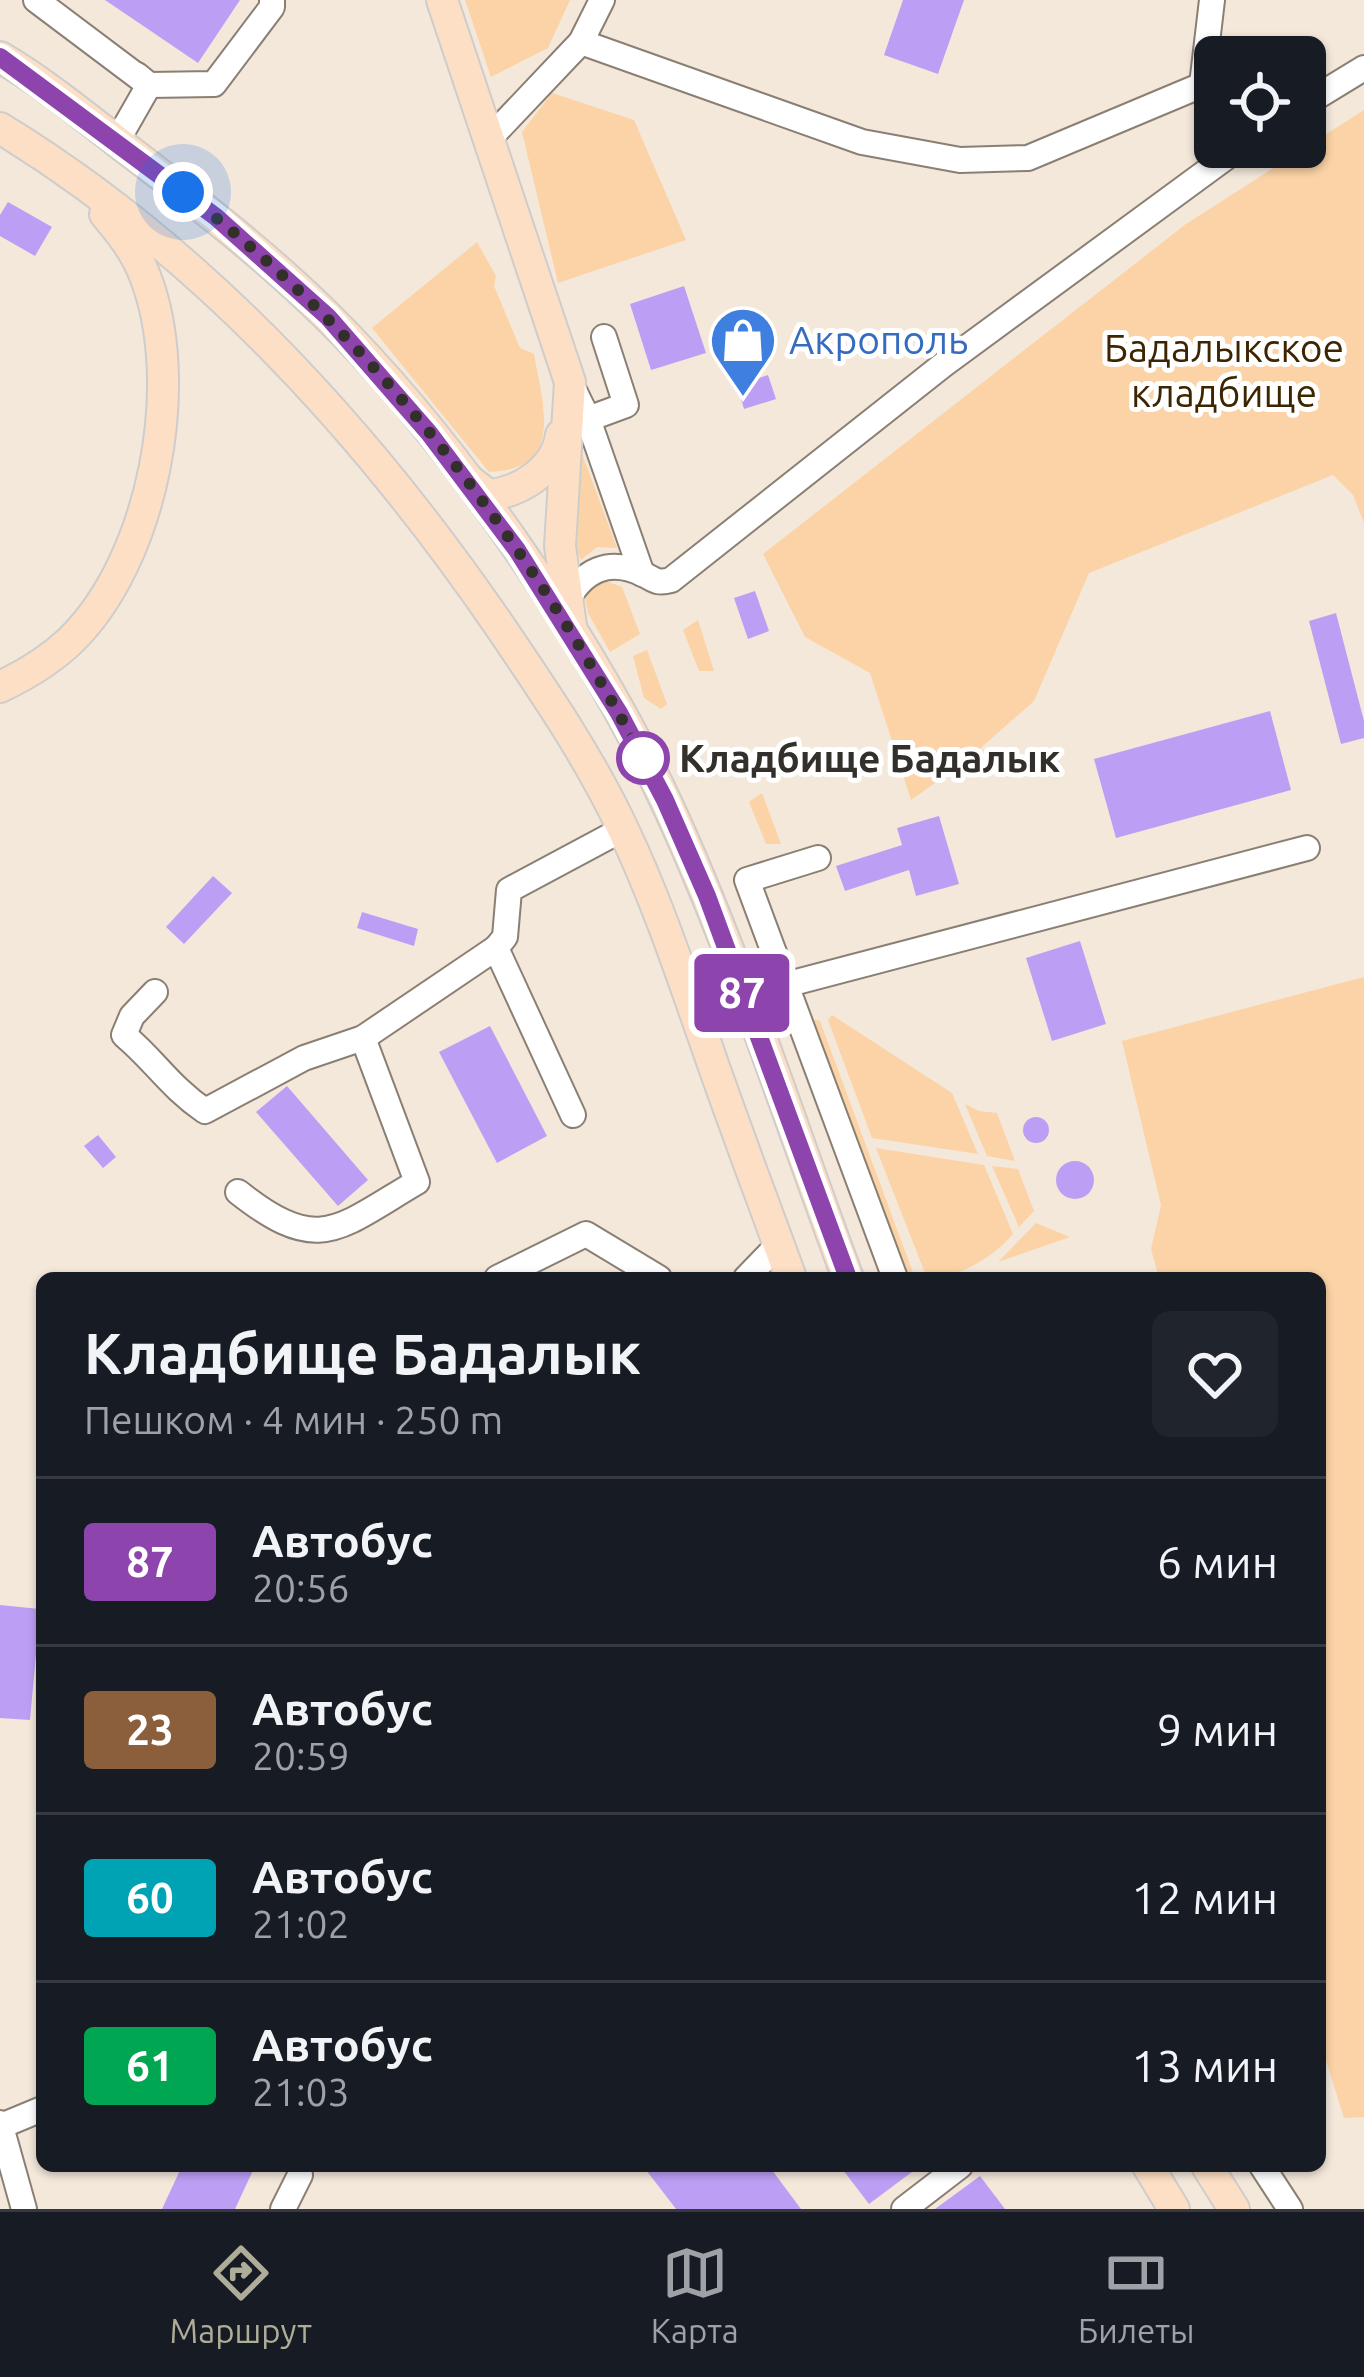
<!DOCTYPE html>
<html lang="ru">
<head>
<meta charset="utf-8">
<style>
	body { margin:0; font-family:Ubuntu,sans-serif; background:#20242c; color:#f1f3f6; height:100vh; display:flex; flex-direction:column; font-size:45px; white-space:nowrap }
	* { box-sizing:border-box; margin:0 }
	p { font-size:39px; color:#9ea1a6 }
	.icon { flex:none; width:66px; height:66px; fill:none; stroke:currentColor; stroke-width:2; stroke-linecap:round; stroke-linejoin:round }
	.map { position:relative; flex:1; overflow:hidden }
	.side { position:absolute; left:36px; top:1272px; width:1290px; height:900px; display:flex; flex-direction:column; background:#171b24; border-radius:18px; box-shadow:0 3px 9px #0004 }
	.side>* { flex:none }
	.badge { padding:0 24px; border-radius:9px; font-size:42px; line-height:78px }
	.buttons { position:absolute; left:1194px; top:36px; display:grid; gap:24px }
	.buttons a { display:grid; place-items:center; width:132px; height:132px; border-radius:18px; background:#171b24; box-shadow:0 3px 9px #0004; font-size:60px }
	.you { position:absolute; width:60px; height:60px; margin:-30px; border:9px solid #fff; border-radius:50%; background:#1a73e8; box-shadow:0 0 0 18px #1a73e833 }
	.map>.badge { position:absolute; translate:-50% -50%; box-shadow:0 0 0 6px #fff }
	.round { display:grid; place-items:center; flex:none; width:126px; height:126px; border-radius:18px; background:#20242c }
	.headline { display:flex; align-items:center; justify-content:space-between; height:204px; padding:0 48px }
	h1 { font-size:57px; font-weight:700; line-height:90px }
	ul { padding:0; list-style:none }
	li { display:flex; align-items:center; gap:36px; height:168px; padding:0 48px; border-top:3px solid #363941 }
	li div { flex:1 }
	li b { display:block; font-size:45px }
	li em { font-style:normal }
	li .badge { min-width:132px; font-weight:700; text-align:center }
	.tab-bar { display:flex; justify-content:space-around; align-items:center; height:168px; border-top:3px solid #363941; background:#171b24; font-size:33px; color:#9ea1a6 }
	.tab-bar a { display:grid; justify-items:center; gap:6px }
	.tab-bar .selected { color:#aead98 }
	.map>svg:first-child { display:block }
</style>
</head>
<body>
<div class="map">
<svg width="1364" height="2209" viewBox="0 0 1364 2209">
	<rect width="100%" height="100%" fill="#f4e8db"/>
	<g fill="#fbd3a6">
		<polygon points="465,0 570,0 548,48 491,77"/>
		<polygon points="552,93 634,120 686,240 558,283 522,132"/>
		<polygon points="1364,110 1364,523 1353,495 1333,475 1089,573 1034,701 966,761 911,800 870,673 805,637 763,554 1186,224"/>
		<path d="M477 242 496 276 494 286 520 348 534 354C543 406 565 470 489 472L372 328Z"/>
		<polygon points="581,451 617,548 597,547 581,560 577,551"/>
		<polygon points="606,581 622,587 640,634 610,652 588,613 585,598 594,586"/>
		<polygon points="698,620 714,671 699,671 683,630"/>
		<polygon points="647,650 667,704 661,709 644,698 633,656"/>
		<polygon points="762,793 781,844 766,844 749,802"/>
		<polygon points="1364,977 1364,2117 1344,2118 1320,2041 1320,1278 1159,1278 1151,1249 1161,1205 1122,1041"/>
		<polygon points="832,1015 952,1093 978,1154 872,1138 828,1020"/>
		<polygon points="811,1019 820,1021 915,1278 905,1274"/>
		<polygon points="965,1104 979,1111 997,1113 1015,1161 987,1156"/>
		<path d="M876 1148 984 1165 1013 1234C993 1257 960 1278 927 1278Z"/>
		<polygon points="992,1166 1018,1169 1034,1211 1019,1227"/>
		<polygon points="1036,1223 1070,1237 998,1262"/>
	</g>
	<g fill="#bc9ff5">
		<polygon points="105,0 240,0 198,63"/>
		<polygon points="903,0 964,0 938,74 884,55"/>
		<polygon points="8,202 52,227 35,256 0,236 0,215"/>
		<polygon points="684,286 706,353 651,370 630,304"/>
		<polygon points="768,375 776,399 744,409 737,385"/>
		<polygon points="755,591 769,631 748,639 734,598"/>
		<polygon points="1336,613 1364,721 1364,738 1341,744 1309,621"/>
		<polygon points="1270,711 1291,790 1116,838 1094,759"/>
		<polygon points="939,816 959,884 916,896 909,870 845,891 836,866 902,845 897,828"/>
		<polygon points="213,876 232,893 184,944 166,927"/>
		<polygon points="362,912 418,929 414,946 357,928"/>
		<polygon points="1080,941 1106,1024 1052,1041 1026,958"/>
		<polygon points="490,1026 547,1136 497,1163 439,1052"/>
		<polygon points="287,1086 368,1180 338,1206 256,1112"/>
		<circle cx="1036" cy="1130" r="13"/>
		<polygon points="98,1135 116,1157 103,1168 84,1146"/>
		<circle cx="1075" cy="1180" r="19"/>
		<polygon points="0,1605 40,1609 30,1720 0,1718"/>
		<polygon points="182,2166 255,2166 235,2209 162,2209"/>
		<polygon points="643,2166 769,2166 801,2209 676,2209"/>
		<polygon points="840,2166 920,2166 869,2204"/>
		<polygon points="980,2176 1005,2209 935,2209"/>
	</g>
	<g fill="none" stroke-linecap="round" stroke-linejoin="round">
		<defs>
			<g id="minor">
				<polyline points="36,0 149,85 214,84 272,7 272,0"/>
				<polyline points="581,42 862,142 960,160 1028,158 1202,85 1212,0"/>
				<polyline points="1305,104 1364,68"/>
				<polyline points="490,138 581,42 602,0"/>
				<polyline points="117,141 149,85 137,75"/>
				<polyline points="570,382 588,419 642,574"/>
				<polyline points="583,409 588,419 626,405 604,337"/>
				<path d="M566 602C583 571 608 557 643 574 655 580 657 584 671 580L943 365 1240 147"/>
				<polyline points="818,858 747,880 895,1278"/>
				<polyline points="496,948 573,1115"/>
				<path d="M155 992 132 1016 124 1035C155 1061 170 1087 205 1111L304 1058 363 1038 496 948 505 937 509 890 623 829"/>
				<polyline points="743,996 1307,848"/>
				<path d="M238 1192C319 1256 337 1229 417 1182L363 1038"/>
				<polyline points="497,1278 586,1234 659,1278"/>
				<polyline points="746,1278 779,1244"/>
				<polyline points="0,2123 24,2209"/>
				<polyline points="1,2126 42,2109"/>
				<polyline points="1262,2166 1290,2209"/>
				<polyline points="283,2209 300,2175"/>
				<polyline points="904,2209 960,2166"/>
			</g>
			<g id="major">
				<polyline points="442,0 570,382 560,546 571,626"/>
				<path d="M0 57C46 84 89 120 132 153 199 204 266 256 326 315 455 442 591 641 667 804 737 955 789 1121 848 1278"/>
				<path d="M0 128C203 252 365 430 499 625 543 690 588 755 622 827 656 898 681 973 707 1047 734 1125 763 1201 791 1278"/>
				<path d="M470 481 488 495C522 492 556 469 561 435"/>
				<path d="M0 687C25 675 50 660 70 641 153 561 187 384 145 276 136 252 121 233 105 214"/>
				<polyline points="1148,2166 1174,2209"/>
				<polyline points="1207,2166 1234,2209"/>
			</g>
		</defs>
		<use href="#minor" stroke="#8a7f73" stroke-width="28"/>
		<use href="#major" stroke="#cecdcc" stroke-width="34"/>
		<use href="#minor" stroke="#fff" stroke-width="24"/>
		<use href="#major" stroke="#fddfc5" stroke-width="30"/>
	</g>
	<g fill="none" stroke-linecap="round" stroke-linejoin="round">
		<defs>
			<polyline id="line" points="0,57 216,217 328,317 429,433 517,550 619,713 665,800 707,896 848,1278"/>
		</defs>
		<use href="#line" stroke="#fff" stroke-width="27"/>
		<use href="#line" stroke="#8e44ad" stroke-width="18"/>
		<path stroke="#332f2a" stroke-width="12" stroke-dasharray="0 21.6" d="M183 192C380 341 530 545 645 762L643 758"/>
	</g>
	<defs>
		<symbol id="shop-pin" viewBox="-11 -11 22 30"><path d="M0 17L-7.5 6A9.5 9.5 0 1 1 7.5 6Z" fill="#3f7fe0" stroke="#fff"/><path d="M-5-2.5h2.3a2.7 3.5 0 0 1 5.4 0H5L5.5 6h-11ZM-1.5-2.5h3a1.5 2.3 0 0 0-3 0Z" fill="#fff"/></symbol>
	</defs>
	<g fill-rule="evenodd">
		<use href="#shop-pin" x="705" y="302" width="76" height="104"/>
	</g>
	<circle fill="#fff" stroke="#8e44ad" stroke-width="6" cx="643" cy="758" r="24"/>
	<g text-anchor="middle" stroke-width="10" stroke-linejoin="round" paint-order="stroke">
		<g font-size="39" fill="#366cbe" stroke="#fff" text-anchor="start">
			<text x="789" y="354">Акрополь</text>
		</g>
		<g font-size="39" fill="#3e2501" stroke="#fff">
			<text x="1224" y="362">Бадалыкское<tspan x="1224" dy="45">кладбище</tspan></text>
		</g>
		<g font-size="39" font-weight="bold" fill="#332f2a" stroke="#fff" text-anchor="start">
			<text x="679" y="772">Кладбище Бадалык</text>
		</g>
	</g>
</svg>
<div class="buttons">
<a><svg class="icon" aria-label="locate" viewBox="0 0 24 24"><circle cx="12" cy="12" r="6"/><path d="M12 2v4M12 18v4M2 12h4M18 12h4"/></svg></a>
</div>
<div class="you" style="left:183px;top:192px"></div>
<b class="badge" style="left:742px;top:993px;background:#8e44ad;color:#fff">87</b>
<section class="side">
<div class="headline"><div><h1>Кладбище Бадалык</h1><p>Пешком · 4 мин · 250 m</p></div><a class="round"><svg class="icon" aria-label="heart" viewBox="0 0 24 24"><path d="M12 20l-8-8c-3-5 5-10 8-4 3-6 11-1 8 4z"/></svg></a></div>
<ul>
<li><span class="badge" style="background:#8e44ad;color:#fff">87</span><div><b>Автобус</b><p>20:56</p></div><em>6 мин</em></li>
<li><span class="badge" style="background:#8b5e3c;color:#fff">23</span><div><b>Автобус</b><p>20:59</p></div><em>9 мин</em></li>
<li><span class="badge" style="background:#00a3b4;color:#fff">60</span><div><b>Автобус</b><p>21:02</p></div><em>12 мин</em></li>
<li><span class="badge" style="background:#00a651;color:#fff">61</span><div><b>Автобус</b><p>21:03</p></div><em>13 мин</em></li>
</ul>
</section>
</div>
<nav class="tab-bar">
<a class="selected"><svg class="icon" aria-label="directions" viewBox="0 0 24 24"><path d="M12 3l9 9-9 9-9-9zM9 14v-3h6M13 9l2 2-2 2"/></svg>Маршрут</a>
<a><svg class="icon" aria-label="map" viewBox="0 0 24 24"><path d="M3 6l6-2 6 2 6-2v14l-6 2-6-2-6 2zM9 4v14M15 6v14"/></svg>Карта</a>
<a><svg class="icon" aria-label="tickets" viewBox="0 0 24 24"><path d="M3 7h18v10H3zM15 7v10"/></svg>Билеты</a>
</nav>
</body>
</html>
